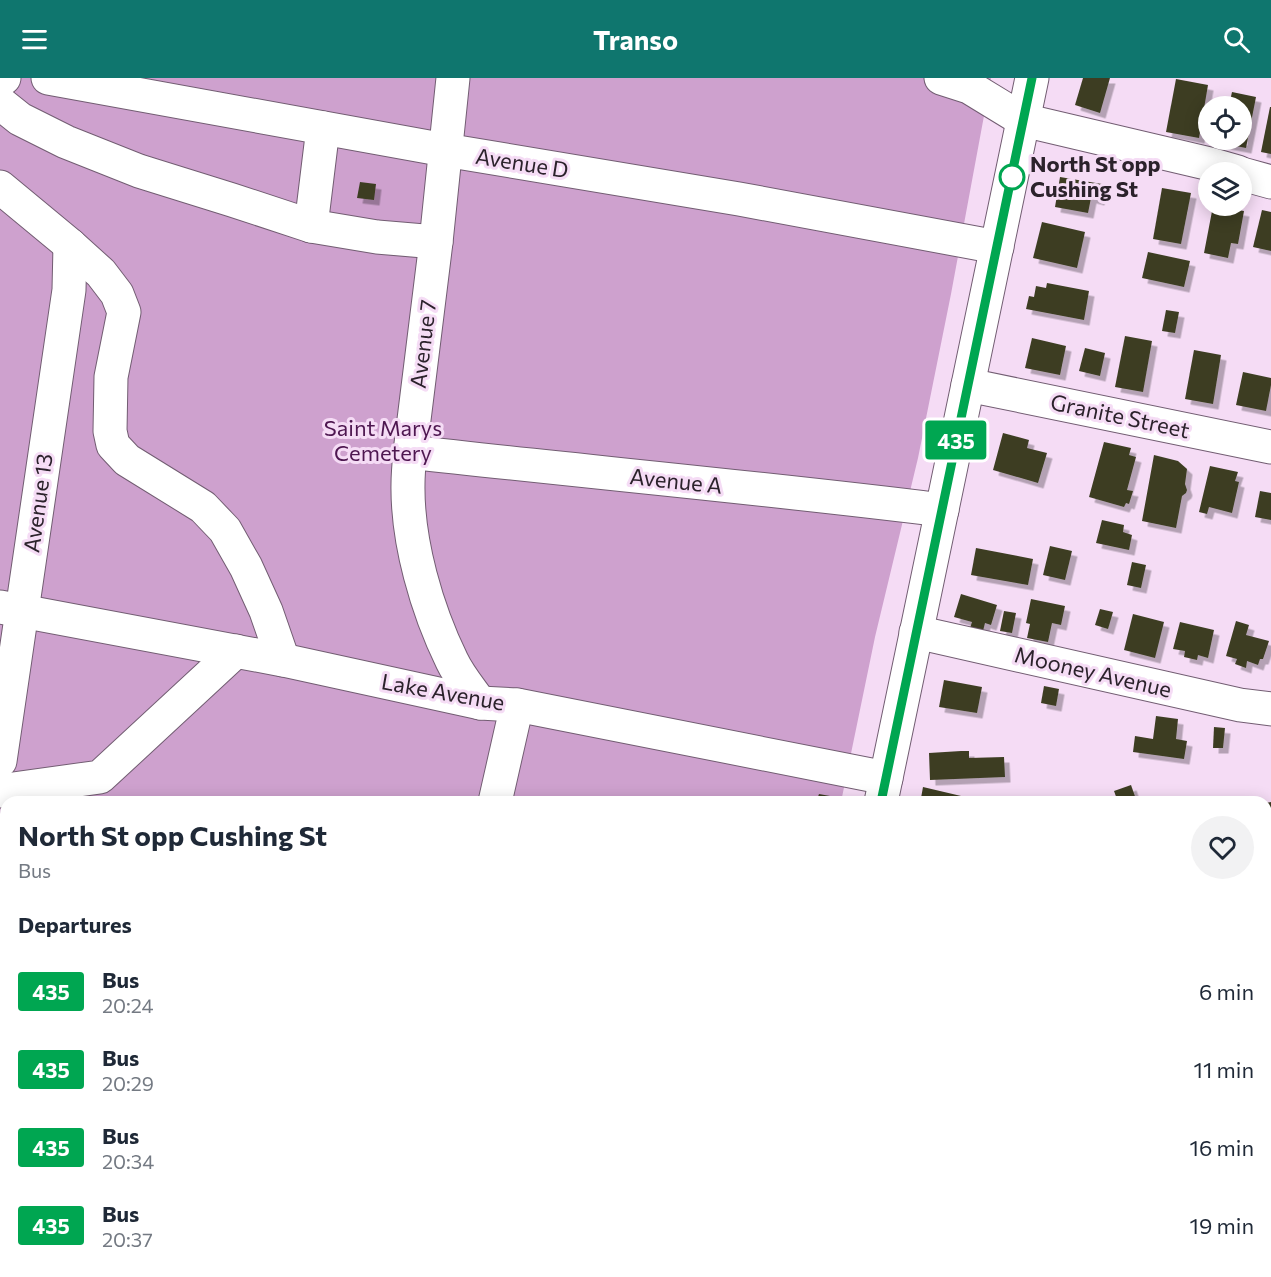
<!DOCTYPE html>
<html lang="en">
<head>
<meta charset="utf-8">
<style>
	body { margin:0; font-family:Commissioner,sans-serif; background:#f2f2f3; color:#1f2937; height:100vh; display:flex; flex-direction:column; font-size:22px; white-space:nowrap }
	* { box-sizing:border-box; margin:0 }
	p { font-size:20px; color:#747a83 }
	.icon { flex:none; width:33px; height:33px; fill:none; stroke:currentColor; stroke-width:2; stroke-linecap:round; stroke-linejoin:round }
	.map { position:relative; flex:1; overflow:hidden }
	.details { position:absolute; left:0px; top:718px; width:1272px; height:482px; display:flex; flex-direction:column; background:#fff; border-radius:18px 18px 0 0; box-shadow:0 3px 15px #0003 }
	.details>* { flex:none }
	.badge { padding:0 12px; border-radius:4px; font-size:21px; line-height:39px }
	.controls { position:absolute; left:1198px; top:18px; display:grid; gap:12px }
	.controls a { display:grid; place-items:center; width:54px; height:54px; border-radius:50%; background:#fff; box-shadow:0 3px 15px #0003; font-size:30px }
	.map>.badge { position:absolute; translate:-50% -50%; box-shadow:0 0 0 3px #fff }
	h2 { padding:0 18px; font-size:22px; line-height:54px }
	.round { display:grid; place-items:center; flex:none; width:63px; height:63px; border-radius:32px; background:#f2f2f3 }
	.headline { display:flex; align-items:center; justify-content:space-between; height:102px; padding:0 18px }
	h1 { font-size:28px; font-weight:700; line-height:45px }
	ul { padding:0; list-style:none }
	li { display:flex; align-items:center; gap:18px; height:78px; padding:0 18px }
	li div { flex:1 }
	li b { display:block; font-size:22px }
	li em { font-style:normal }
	li .badge { min-width:66px; font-weight:700; text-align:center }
	header { display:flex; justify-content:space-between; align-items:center; height:78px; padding:0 18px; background:#0f766e; color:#fff; font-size:27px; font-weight:700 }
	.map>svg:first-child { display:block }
</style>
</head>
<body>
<header><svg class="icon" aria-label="menu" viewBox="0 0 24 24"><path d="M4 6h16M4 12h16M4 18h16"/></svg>Transo<svg class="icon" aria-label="search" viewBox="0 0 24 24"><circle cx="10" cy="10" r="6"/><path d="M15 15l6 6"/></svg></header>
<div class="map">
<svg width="1271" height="1199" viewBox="0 0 1271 1199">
	<defs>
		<filter id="shadow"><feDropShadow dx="5.5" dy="5.5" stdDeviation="0" flood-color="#0004"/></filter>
	</defs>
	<rect width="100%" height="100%" fill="#f5dcf5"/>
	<polygon fill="#cea1ce" points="0,0 991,0 951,216 918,380 875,559 841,724 6,724 6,1194 418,1194 415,1199 0,1199"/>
	<g fill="#3d3e24" filter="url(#shadow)">
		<polygon points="1083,0 1110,0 1100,35 1075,27"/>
		<polygon points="1176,1 1208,7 1199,60 1166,54"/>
		<polygon points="1232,14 1256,19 1246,70 1216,64 1217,62 1242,62 1242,28 1223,28 1225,22 1230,23"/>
		<polygon points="1270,29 1271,29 1271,76 1261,74"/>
		<polygon points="1060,99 1102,106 1099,122 1091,120 1088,135 1055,129"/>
		<polygon points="360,104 376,106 374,122 357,120"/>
		<polygon points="1162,110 1191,115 1181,166 1153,161"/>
		<polygon points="1213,128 1244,133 1238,166 1231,165 1228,180 1204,175"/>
		<polygon points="1262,132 1271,134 1271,173 1253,169"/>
		<polygon points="1042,144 1085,154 1077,190 1033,180"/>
		<polygon points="1148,174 1190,183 1184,209 1142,200"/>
		<polygon points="1047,205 1089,213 1084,242 1026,231 1029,218 1034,219 1036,208 1046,210"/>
		<polygon points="1166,232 1179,234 1175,255 1162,253"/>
		<polygon points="1125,258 1152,263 1143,314 1115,309"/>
		<polygon points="1032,260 1066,268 1060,297 1025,290"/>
		<polygon points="1085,270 1105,275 1100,298 1079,293"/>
		<polygon points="1194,272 1221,277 1213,326 1185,321"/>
		<polygon points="1243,294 1271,300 1271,307 1266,333 1236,327"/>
		<polygon points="1003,355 1029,362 1027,370 1047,375 1038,405 993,392"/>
		<polygon points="1104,364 1131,370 1129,377 1136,379 1127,412 1133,413 1129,426 1126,425 1124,429 1089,419"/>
		<polygon points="1154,377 1178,383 1187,391 1185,406 1187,412 1186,415 1182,418 1176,450 1142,443"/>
		<polygon points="1210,388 1238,394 1235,403 1239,404 1232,435 1209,429 1207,436 1199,434"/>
		<polygon points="1260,413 1271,415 1271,442 1255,439"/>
		<polygon points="1102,442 1124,447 1123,454 1132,457 1129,472 1096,465"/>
		<polygon points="1050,468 1072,473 1065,502 1043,497"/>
		<polygon points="976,470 1033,481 1028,507 971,497"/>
		<polygon points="1132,484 1146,487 1141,510 1127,507"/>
		<polygon points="961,516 997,527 991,547 985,545 983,553 970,550 972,544 954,539"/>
		<polygon points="1031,521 1065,528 1061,547 1052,545 1048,564 1027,560 1030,546 1026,545"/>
		<polygon points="1100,531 1113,534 1108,551 1095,547"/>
		<polygon points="1004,533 1016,535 1012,555 1000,553"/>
		<polygon points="1133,536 1164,544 1155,580 1124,572"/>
		<polygon points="1236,543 1249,547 1246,557 1269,563 1263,581 1260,581 1258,587 1247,583 1246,590 1235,586 1237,581 1226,578"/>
		<polygon points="1180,544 1214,552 1208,580 1198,577 1197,582 1184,579 1185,573 1173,571"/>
		<polygon points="944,602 982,609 977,635 939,629"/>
		<polygon points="1044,608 1059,611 1056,628 1041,625"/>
		<polygon points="1156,638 1178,641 1176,661 1187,663 1184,681 1133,674 1135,658 1153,661"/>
		<polygon points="1214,649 1225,650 1223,670 1213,670"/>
		<polygon points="961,673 969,673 969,680 1004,679 1005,699 930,702 929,675"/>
		<polygon points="1131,707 1137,724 1118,724 1114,713"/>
		<polygon points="923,709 978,722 977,724 916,724 921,720"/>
		<polygon points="819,716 830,718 829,724 816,724"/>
		<polygon points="1271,724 1271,758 1266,760 1266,725"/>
		<polygon points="1266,1006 1271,1020 1271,1045 1266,1047"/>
		<polygon points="0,1048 6,1050 6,1093 0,1092"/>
		<polygon points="1271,1148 1271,1167 1267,1168 1266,1149"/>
		<polygon points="554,1194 608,1194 605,1199 562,1199"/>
		<polygon points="919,1194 933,1194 942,1199 920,1199 917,1197"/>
		<polygon points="1083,1194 1103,1194 1109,1199 1081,1199"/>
	</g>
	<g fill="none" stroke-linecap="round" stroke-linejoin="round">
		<defs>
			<g id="minor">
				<polyline points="48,0 445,72 739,121 997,169"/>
				<path d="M453 0 436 164 410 374C409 385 408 396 408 406 407 464 427 532 452 583 459 598 471 612 480 625"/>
				<polyline points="941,0 969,9 1023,42 1210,86 1238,94"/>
				<polyline points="0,1 4,0"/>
				<polyline points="0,25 20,41 66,64 139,93 232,122 311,148 377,159 436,164"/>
				<polyline points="1242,96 1271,104"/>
				<polyline points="0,109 70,167 101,195 117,216 124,234 111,299 110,353 113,367 127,382 203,429 225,452 246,489 266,533 283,582"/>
				<polyline points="311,148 323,50"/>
				<polyline points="968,307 1271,369"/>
				<path d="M410 374C587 394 765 410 942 432"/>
				<polyline points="0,529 283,582 480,625 517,627 886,700"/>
				<polyline points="916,554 1240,627 1271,631"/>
				<polyline points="0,683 69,212 70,167"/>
				<polyline points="0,713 100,699 236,573"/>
				<polyline points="495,724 517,627"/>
				<polyline points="1266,796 1271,795"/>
				<polyline points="0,1022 6,1023"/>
				<polyline points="1266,1075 1271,1074"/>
				<polyline points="0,1146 6,1142"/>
				<polyline points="759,1194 770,1199"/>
			</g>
			<g id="highway">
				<polyline points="881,724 1032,0"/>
				<polyline points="689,1199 692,1194"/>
			</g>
		</defs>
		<use href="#minor" stroke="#725d72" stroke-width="35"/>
		<use href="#highway" stroke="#725d72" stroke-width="35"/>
		<use href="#minor" stroke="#fff" stroke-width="33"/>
		<use href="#highway" stroke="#fff" stroke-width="33"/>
	</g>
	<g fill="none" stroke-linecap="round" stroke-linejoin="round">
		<defs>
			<polyline id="line" points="881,724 1032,0"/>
		</defs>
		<use href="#line" stroke="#fff" stroke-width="14"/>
		<use href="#line" stroke="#00a651" stroke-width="9"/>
	</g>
	<circle fill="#fff" stroke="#00a651" stroke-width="3" cx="1012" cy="99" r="12"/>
	<g text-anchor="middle" stroke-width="6" stroke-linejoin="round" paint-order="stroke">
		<g font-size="22" fill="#2b222b" stroke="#f5dcf5">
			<text transform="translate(522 85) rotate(9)" y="8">Avenue D</text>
			<text transform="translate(423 266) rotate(-83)" y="8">Avenue 7</text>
			<text transform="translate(1120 338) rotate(12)" y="8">Granite Street</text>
			<text transform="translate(676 403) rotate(6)" y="8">Avenue A</text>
			<text transform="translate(38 425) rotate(-82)" y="8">Avenue 13</text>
			<text transform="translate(1093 594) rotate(13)" y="8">Mooney Avenue</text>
			<text transform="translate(443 614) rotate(10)" y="8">Lake Avenue</text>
		</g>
		<g font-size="22" font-weight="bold" fill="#2b222b" stroke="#f5dcf5" text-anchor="start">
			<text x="1030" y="94">North St opp<tspan x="1030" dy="25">Cushing St</tspan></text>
		</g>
		<g font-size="22" fill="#4e1750" stroke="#f5dcf5">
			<text x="383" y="358">Saint Marys<tspan x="383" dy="25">Cemetery</tspan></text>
		</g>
	</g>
</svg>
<div class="controls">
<a><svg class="icon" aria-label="locate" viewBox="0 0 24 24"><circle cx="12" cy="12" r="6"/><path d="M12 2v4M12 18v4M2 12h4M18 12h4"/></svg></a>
<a><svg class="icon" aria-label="layers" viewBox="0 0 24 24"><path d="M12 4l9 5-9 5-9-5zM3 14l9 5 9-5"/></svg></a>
</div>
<b class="badge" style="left:956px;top:362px;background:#00a651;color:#fff">435</b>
<section class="details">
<div class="headline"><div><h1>North St opp Cushing St</h1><p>Bus</p></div><a class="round"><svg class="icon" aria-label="heart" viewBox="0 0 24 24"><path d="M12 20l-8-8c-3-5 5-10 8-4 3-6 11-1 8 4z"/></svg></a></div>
<h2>Departures</h2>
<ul>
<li><span class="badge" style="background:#00a651;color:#fff">435</span><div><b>Bus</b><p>20:24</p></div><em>6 min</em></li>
<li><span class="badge" style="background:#00a651;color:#fff">435</span><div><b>Bus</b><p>20:29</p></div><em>11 min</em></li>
<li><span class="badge" style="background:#00a651;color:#fff">435</span><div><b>Bus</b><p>20:34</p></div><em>16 min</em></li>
<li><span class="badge" style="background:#00a651;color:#fff">435</span><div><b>Bus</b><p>20:37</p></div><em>19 min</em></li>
</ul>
</section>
</div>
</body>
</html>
